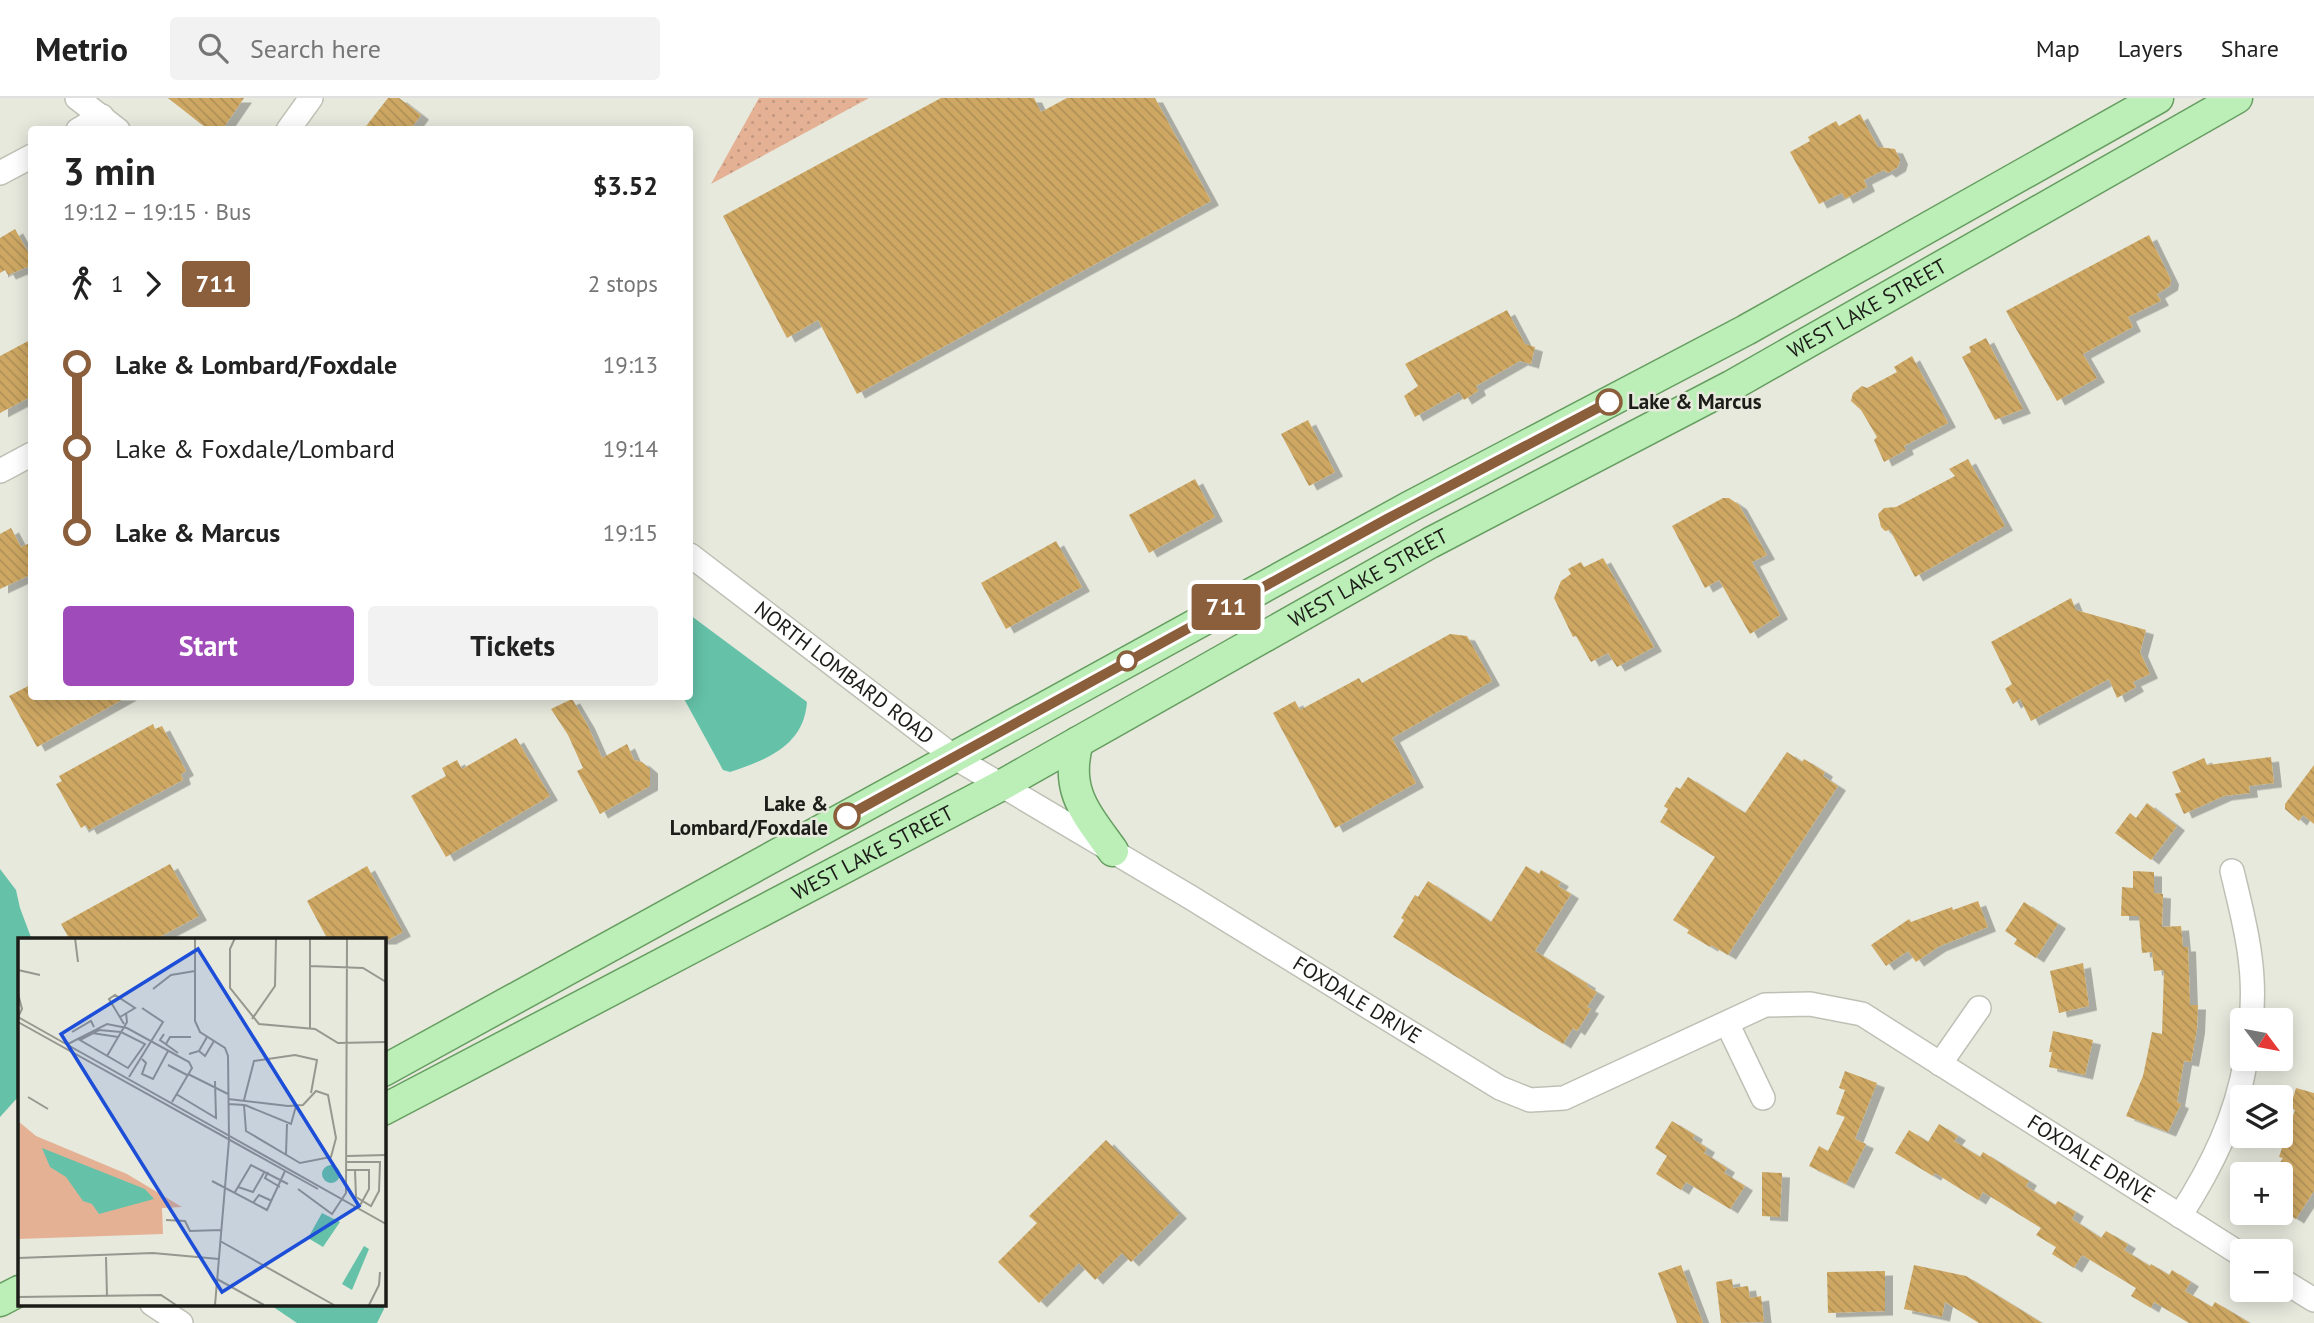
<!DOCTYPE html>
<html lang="en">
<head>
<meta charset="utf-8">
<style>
	body { margin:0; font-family:"PT Sans",sans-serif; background:#f2f2f2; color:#222; height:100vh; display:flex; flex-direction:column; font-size:26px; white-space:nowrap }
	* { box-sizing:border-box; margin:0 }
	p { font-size:23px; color:#767676 }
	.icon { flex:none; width:38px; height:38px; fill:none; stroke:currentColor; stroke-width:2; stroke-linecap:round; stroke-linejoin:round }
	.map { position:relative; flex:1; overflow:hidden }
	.details { position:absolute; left:28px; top:28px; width:665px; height:574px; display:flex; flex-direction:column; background:#fff; border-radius:7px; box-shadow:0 4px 18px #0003 }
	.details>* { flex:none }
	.badge { padding:0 14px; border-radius:5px; font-size:24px; line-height:46px }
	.needle { width:46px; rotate:122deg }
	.tools { position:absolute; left:2230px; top:910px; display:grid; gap:14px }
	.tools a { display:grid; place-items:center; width:63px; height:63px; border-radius:7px; background:#fff; box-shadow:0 4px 18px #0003; font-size:35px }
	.map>.badge { position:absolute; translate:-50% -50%; box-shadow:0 0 0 4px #fff }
	.legs { display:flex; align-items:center; gap:10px; height:77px; padding:0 35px; font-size:23px }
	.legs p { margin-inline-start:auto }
	.headline { display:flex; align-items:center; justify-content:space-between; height:119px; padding:0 35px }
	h1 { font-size:38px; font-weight:600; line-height:52px }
	.primary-button { display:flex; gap:14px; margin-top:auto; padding:14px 35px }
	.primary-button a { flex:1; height:80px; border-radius:7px; background:#9f4bb9; color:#fff; font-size:28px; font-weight:600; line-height:80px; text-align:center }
	.primary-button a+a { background:#f2f2f2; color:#222 }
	ul { padding:0 35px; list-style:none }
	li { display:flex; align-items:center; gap:24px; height:84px; font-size:26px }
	li i { display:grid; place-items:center; width:10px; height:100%; margin:0 9px; background:currentColor }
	li i::after { content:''; width:18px; height:18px; margin:-9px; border:5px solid; border-radius:50%; background:#fff }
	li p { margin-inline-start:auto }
	li:first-child i { background:linear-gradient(#0000 50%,currentColor 0) }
	li:last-child i { background:linear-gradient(currentColor 50%,#0000 0) }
	header { display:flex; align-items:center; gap:42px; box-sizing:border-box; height:98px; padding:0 35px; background:#fff; border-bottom:2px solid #e0e0e0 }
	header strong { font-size:33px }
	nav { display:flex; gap:38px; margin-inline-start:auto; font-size:24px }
	.search { width:490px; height:63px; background:#f2f2f2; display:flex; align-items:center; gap:18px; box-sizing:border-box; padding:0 24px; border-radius:7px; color:#767676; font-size:26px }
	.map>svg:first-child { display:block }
</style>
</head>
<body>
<header>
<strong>Metrio</strong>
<div class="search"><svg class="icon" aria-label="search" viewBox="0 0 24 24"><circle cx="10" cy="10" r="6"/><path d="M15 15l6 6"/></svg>Search here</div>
<nav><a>Map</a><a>Layers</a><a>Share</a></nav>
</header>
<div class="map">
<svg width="2314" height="1225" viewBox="0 0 2314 1225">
	<defs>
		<pattern id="park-dots" width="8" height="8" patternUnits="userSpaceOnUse" patternTransform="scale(1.75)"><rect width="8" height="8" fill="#e4b195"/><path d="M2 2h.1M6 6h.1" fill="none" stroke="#c39880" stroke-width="1.8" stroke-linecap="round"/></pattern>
		<pattern id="building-back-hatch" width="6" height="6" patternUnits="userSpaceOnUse" patternTransform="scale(1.75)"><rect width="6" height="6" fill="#cea864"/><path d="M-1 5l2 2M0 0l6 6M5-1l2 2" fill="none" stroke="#b09056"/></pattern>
		<filter id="shadow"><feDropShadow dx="8" dy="4.5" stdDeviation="0" flood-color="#0004"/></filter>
	</defs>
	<rect width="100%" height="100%" fill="#e7e9dd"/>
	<polygon fill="url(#park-dots)" points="759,0 869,0 711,86"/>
	<g fill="#65c2a9">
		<path d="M690 517 807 604C804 648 766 662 730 674L723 672 683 599 690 598Z"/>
		<polygon points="0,771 16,792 20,810 32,842 19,842 19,998 0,1019"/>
		<polygon points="269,1206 383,1206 384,1211 377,1225 297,1225"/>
	</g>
	<g fill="url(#building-back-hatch)" filter="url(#shadow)">
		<polygon points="168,0 244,0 222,32 210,32 201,26"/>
		<polygon points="388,0 399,0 421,17 410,32 363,32"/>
		<polygon points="941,0 1034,0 1041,14 1067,0 1155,0 1211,103 857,296 818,222 787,240 723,118"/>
		<polygon points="1860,16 1878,49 1895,51 1900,62 1898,69 1888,75 1884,72 1864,82 1867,89 1845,101 1842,95 1819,106 1790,54 1810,43 1808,39 1836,23 1839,28"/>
		<polygon points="15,131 32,161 32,167 8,177 5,172 0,175 0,140"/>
		<polygon points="2149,137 2171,182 2170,188 2157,196 2161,203 2128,219 2133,229 2083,256 2097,280 2057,303 2006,213"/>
		<polygon points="1507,212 1525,246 1535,249 1531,266 1520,263 1476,288 1478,293 1464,302 1459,294 1415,319 1404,298 1418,288 1405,266"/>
		<polygon points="1986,240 2023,311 1995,322 1962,259 1971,254 1969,249"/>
		<polygon points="32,241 32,298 0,315 0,258"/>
		<polygon points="1912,258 1948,325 1904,348 1906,352 1884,364 1874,342 1877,339 1861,312 1851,303 1853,295 1862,288 1867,290 1897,274 1894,269"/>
		<polygon points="1308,322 1335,374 1309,388 1281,336"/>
		<polygon points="1968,361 2005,428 1915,479 1890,432 1885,433 1881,429 1878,416 1884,410 1896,409 1955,378 1949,371"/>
		<polygon points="1195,381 1215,419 1149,455 1129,417"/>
		<polygon points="1723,400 1729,400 1739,407 1767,457 1752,464 1780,517 1750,536 1719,482 1705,490 1672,428"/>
		<polygon points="11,430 21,449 32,444 32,476 0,491 0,436"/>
		<polygon points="1056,443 1082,489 1006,531 981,485"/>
		<polygon points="1603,460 1654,549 1617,569 1608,555 1591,564 1576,538 1573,539 1554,500 1561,483 1571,476 1568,471 1581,464 1584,469"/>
		<polygon points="2071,500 2076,512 2146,532 2140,554 2150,576 2133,584 2136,589 2117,600 2109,581 2031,623 2020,601 2013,606 2005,591 2012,586 1991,544"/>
		<polygon points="1450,536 1467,538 1492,583 1392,640 1416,685 1335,730 1273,615 1295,603 1300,612 1359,580 1362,585"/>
		<polygon points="32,586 32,598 129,598 37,649 9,598"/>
		<polygon points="572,601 587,626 602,660 627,646 634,662 642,664 650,671 650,688 600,716 577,673 583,670 568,637 551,611"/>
		<polygon points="153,626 155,631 162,628 186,673 181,676 183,682 89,732 86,727 81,730 56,686 62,683 59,678"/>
		<polygon points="516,640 550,698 446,759 411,698 446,678 442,670 457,662 462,671"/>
		<polygon points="1787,654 1802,664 1804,661 1825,674 1823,678 1838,688 1728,857 1711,847 1710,849 1687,835 1689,832 1673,822 1715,759 1660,724 1668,711 1664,708 1676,689 1680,691 1688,679 1745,715"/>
		<polygon points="2271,659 2274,685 2249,688 2250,695 2224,698 2184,716 2175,696 2181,694 2172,674 2204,660 2207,667"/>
		<polygon points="2314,667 2314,726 2303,717 2299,723 2285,711 2285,706"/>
		<polygon points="2147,705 2177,728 2151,762 2115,735 2130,715 2136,720"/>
		<polygon points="170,766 199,818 154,842 70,842 61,826"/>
		<polygon points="367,768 403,834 388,842 328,842 307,803"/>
		<polygon points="1526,768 1539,776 1541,772 1561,784 1558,788 1571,796 1535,853 1588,886 1587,888 1597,894 1587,909 1591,911 1577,933 1573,930 1563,946 1393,839 1404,822 1401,820 1415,797 1418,799 1428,783 1491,824"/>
		<polygon points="2133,773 2154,774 2154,795 2163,796 2162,829 2181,828 2183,849 2188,849 2190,907 2198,907 2197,931 2191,964 2184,963 2177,1004 2181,1006 2168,1034 2126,1018 2143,978 2152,934 2162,936 2164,872 2154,873 2152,854 2142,855 2139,818 2121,818 2122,789 2133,790"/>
		<polygon points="1978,803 1988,829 1938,849 1916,864 1908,853 1886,868 1871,847 1909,821 1911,824 1952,809 1953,812"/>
		<polygon points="2024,804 2058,826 2036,860 2014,846 2017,841 2005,833"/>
		<polygon points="2083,865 2089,908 2059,915 2050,873"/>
		<polygon points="2053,933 2093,942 2085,977 2049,969 2052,954 2049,954"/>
		<polygon points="1845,973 1877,985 1855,1041 1866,1046 1846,1086 1809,1068 1819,1048 1828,1053 1845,1019 1836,1016 1845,992 1839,990"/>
		<polygon points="2296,990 2314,995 2314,1093 2296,1121 2280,1111 2280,1076 2273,1076 2283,1060 2279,1059 2295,1012 2290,1010"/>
		<polygon points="1672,1023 1695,1037 1693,1041 1707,1050 1704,1055 1727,1070 1724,1075 1745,1088 1730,1111 1686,1084 1681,1092 1656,1076 1667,1058 1655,1050"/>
		<polygon points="1939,1026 1958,1038 1954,1043 1980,1059 1983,1054 2029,1083 2026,1088 2055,1107 2058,1103 2076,1114 2072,1121 2101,1140 2106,1133 2128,1146 2124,1152 2150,1168 2151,1166 2169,1177 2172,1172 2191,1184 2185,1193 2212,1209 2215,1204 2250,1225 2189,1225 2154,1204 2151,1210 2131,1198 2136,1190 2082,1157 2074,1170 2052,1156 2056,1149 2036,1137 2041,1130 1983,1094 1978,1102 1935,1075 1933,1078 1895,1055 1909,1032 1928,1044"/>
		<polygon points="1106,1042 1179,1116 1131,1164 1122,1155 1095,1182 1079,1165 1039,1205 998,1164 1037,1125 1029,1118"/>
		<polygon points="1762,1074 1782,1075 1780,1119 1762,1118"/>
		<polygon points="1681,1167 1703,1225 1677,1225 1658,1175"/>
		<polygon points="1914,1167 1966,1178 2042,1225 1979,1225 1945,1204 1942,1219 1904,1211"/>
		<polygon points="1885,1173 1885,1213 1828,1215 1827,1174"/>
		<polygon points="1732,1181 1733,1190 1748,1188 1750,1200 1761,1198 1764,1224 1721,1225 1716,1184"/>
	</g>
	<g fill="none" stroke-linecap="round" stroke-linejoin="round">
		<defs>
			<g id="minor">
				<polyline points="77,0 118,32"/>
				<polyline points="78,32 102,18"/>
				<polyline points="288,32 311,0"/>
				<polyline points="0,75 32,58"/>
				<polyline points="0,373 32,356"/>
				<path id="s1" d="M690 457 954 659 1190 799 1500 990 1530 1002 1564 1000 1765 907 1810 906 1862 916 2242 1157"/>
				<path d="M2232 773C2244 822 2257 871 2251 922"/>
				<polyline points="1727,925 1763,1000"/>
				<polyline points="1940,966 1979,910"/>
				<path d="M2180 1118C2212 1068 2236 1020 2246 961"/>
				<polyline points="2280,1181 2314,1202"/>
				<polyline points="152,1206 181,1225"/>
			</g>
			<g id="major">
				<path d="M1078 644C1064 693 1086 715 1113 753"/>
				<polyline points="383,973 1409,409 1746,232 2158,0"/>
				<path id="s2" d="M383 1012 1002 687 1430 445 1731 288 2237 0"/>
				<polyline points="0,1203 19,1193"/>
			</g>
		</defs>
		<use href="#minor" stroke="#bfc0b5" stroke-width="26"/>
		<use href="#major" stroke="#679e61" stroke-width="33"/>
		<use href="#minor" stroke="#fff" stroke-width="23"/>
		<use href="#major" stroke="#bcefb8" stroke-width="30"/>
	</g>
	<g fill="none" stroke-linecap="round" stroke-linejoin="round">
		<defs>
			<polyline id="line-1" points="847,718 1387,421 1609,304"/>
		</defs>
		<use href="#line-1" stroke="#fff" stroke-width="16"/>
		<use href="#line-1" stroke="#8b5e3c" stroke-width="10"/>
	</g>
	<g fill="#fff" stroke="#8b5e3c" stroke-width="3.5">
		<circle cx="1609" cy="304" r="12"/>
		<circle cx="1127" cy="563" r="9"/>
		<circle cx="847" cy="718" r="12"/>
	</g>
	<g text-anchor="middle" stroke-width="5" stroke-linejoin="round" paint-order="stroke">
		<g font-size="21" fill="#1c1c18" stroke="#e7e9dd">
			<text dy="7" stroke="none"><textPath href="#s2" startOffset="1687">WEST LAKE STREET</textPath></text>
			<text dy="7" stroke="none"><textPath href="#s2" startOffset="1120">WEST LAKE STREET</textPath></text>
			<text dy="7" stroke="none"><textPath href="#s1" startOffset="194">NORTH LOMBARD ROAD</textPath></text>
			<text dy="7" stroke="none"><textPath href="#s2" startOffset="553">WEST LAKE STREET</textPath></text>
			<text dy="7" stroke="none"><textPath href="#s1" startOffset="803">FOXDALE DRIVE</textPath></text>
			<text dy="7" stroke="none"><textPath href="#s1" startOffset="1628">FOXDALE DRIVE</textPath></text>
		</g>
		<g font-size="21" font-weight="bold" fill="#1c1c18" stroke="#e7e9dd" text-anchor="start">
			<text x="1628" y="311">Lake &amp; Marcus</text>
			<text x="828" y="713" text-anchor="end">Lake &amp;<tspan x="828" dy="24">Lombard/Foxdale</tspan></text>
		</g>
	</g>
	<g transform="translate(18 840)">
		<rect width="368" height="368" fill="#e7e9dd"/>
		<path d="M0 183 18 198 109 236 164 269 144 270 145 296 0 301Z" fill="#e4b195"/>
		<path d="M11 222 12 245 0 247V224ZM17 235 45 245 56 273H19ZM0 253 12 255 13 285H0Z" fill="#e4b195"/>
		<path d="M24 210 127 251 136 261 81 276 74 266 65 263 48 239 32 229ZM304 236a9 9 0 1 1 18 0a9 9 0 1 1-18 0ZM304 275 322 284 305 309 290 300ZM346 308 351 311 334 352 324 346Z" fill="#65c2a9"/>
		<path fill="none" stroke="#96978e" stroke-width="2" d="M57 0 60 24M177 0V83L182 94 207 110 210 118 211 202 197 367M217 0 212 11V50L241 86 297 91 320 105 368 104M292 28 345 30 368 44M0 32 22 37M135 51 153 37 177 33M0 56 4 71 0 79M0 79 368 286M102 79 117 70 97 57 91 61 106 86M234 81 257 48 258 0M0 84 300 251M292 90V0M81 92 103 94 127 106 110 130 62 102ZM54 94 73 83 76 89M74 95 100 99M146 96 142 102 160 115M50 106 89 86 109 90 171 124 174 130 154 164M148 106 152 99H173M181 113 187 118 196 103M171 116 181 113 189 99M89 118 109 84 108 75M124 121 128 125 124 136 135 141 150 113M150 127 169 137M170 136 210 156M111 139 145 84 124 70M158 156 198 180 197 143M10 159 30 171M226 162 236 123 277 117 299 122 293 155M210 166 226 167 228 193 282 225 313 219 318 200 310 157 298 153 285 167 270 168 210 161M227 167 273 186 278 168M268 216 269 186M329 218 368 217M329 224H362L361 253 353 268 338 259 337 232M328 232H351V251L340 271M250 234 247 240 262 249M194 243 249 272 267 233M220 249 235 254 247 233M280 251 314 276 328 255 329 0M217 254 233 227 270 246M235 265 241 257 254 263M148 282 167 283 172 293 203 292M202 303 316 367M88 319 89 358M0 320 135 315 201 321M199 341 246 367M0 359 143 357 158 367M351 367 361 347 362 334"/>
		<path fill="#1d4ed8" fill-opacity="0.15" stroke="#1d4ed8" stroke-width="3.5" d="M180 11 341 268 204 354 43 96Z"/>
		<rect width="368" height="368" fill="none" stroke="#1c1c18" stroke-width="3.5"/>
	</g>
</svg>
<div class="tools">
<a><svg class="needle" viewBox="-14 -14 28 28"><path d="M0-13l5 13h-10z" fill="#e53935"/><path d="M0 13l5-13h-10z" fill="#767676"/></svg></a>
<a><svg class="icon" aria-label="layers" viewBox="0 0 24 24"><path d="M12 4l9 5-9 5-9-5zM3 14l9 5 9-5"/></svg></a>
<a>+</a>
<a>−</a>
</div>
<b class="badge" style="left:1226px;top:509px;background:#8b5e3c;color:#fff">711</b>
<section class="details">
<div class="headline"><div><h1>3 min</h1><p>19:12 – 19:15 · Bus</p></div><b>$3.52</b></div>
<div class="legs"><svg class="icon" aria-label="walk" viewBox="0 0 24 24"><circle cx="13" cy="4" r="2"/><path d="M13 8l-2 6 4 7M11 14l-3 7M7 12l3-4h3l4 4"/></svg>1<svg class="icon" aria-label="forward" viewBox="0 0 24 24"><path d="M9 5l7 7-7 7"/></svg><b class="badge" style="background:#8b5e3c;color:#fff">711</b><p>2 stops</p></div>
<ul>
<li><i style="color:#8b5e3c"></i><b>Lake &amp; Lombard/Foxdale</b><p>19:13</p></li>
<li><i style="color:#8b5e3c"></i><span>Lake &amp; Foxdale/Lombard</span><p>19:14</p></li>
<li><i style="color:#8b5e3c"></i><b>Lake &amp; Marcus</b><p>19:15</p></li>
</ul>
<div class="primary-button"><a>Start</a><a>Tickets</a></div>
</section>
</div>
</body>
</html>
